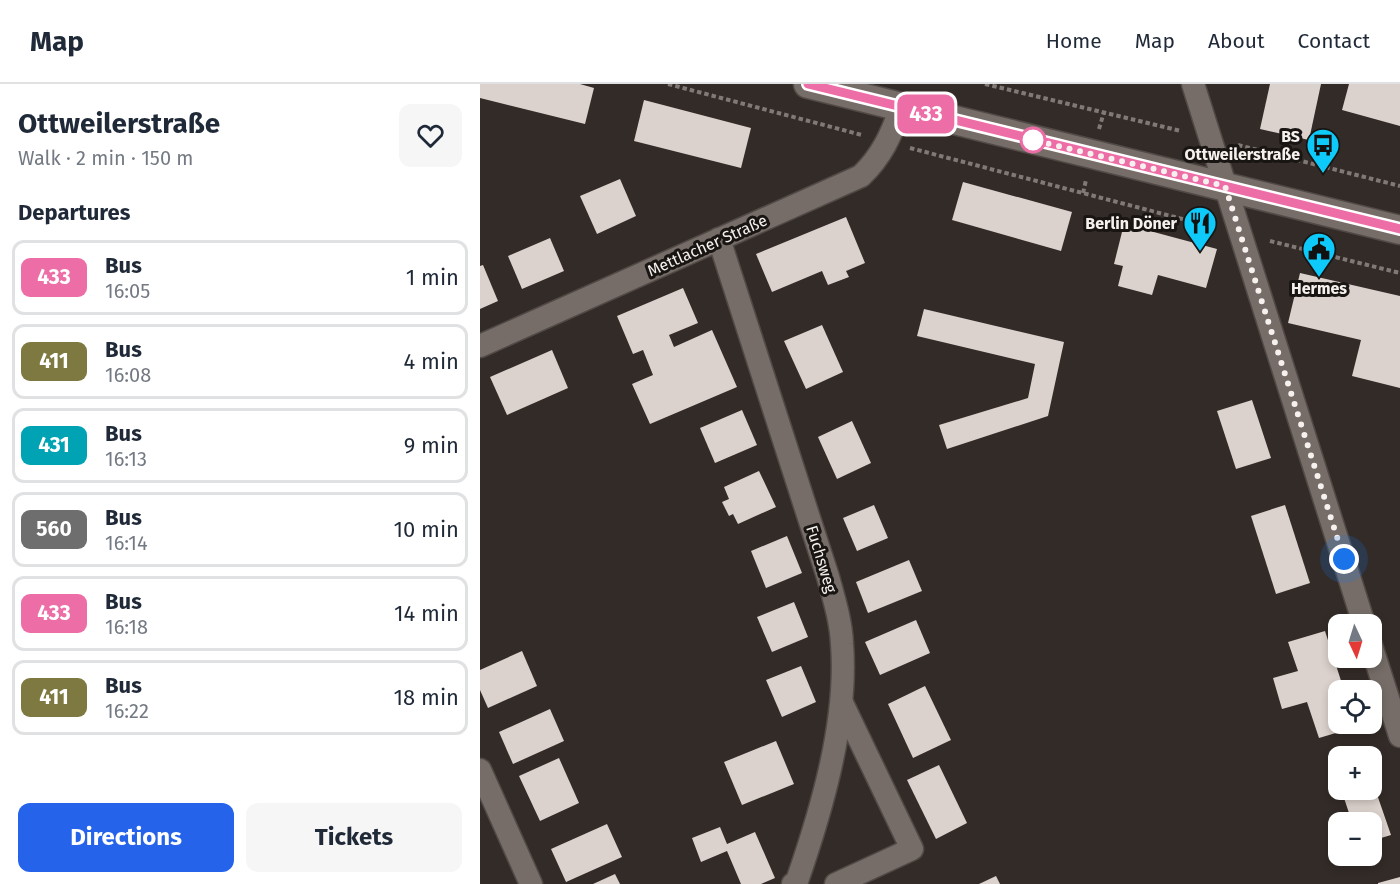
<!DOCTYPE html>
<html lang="en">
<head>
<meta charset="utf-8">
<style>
	body { margin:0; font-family:"Fira Sans",sans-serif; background:#f6f6f7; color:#1f2937; height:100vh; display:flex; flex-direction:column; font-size:22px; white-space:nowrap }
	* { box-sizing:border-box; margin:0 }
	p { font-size:20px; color:#747a83 }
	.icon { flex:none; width:33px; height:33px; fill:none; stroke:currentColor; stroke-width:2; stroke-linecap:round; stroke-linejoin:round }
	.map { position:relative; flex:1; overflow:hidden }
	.side { display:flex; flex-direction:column; background:#fff; width:480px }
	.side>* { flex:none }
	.badge { padding:0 12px; border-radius:9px; font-size:21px; line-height:39px }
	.needle { width:39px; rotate:176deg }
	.tools { position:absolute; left:848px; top:530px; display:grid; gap:12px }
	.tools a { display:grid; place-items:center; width:54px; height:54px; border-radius:12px; background:#fff; box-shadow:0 3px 9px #0003; font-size:30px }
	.you { position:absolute; width:30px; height:30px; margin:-15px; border:4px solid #fff; border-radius:50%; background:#1a73e8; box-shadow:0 0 0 9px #1a73e833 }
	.map>.badge { position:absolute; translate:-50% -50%; box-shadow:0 0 0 3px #fff }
	h2 { padding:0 18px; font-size:22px; line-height:54px }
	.round { display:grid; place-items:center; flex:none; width:63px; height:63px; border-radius:12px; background:#f6f6f7 }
	.summary { display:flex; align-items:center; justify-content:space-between; height:102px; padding:0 18px }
	h1 { font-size:28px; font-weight:700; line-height:45px }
	.primary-button { display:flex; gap:12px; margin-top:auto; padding:12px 18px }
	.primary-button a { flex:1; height:69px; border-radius:12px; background:#2563eb; color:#fff; font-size:24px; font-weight:700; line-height:69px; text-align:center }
	.primary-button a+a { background:#f6f6f7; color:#1f2937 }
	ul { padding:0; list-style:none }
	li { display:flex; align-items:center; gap:18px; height:75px; margin:0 12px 9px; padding:0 6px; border:3px solid #e0e1e3; border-radius:12px }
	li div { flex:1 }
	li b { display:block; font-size:22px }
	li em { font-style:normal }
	li .badge { min-width:66px; font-weight:700; text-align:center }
	header { display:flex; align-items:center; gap:36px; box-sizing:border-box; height:84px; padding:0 30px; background:#fff; border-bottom:2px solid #e0e1e3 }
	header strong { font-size:28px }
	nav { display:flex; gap:33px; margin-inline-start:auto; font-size:21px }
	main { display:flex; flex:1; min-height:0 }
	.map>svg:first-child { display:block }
</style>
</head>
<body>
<header>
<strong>Map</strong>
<nav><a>Home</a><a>Map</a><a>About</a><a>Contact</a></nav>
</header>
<main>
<section class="side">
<div class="summary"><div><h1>Ottweilerstraße</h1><p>Walk · 2 min · 150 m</p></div><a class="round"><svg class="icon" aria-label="heart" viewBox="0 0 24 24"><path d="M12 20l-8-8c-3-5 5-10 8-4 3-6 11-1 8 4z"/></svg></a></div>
<h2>Departures</h2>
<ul>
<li><span class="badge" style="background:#ed6ea7;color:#fff">433</span><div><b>Bus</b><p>16:05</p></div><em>1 min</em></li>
<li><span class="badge" style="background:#7e7940;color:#fff">411</span><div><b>Bus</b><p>16:08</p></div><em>4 min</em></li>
<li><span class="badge" style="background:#00a3b4;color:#fff">431</span><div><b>Bus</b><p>16:13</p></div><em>9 min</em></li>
<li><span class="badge" style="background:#6e6e6e;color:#fff">560</span><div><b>Bus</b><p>16:14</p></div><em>10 min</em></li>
<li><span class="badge" style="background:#ed6ea7;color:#fff">433</span><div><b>Bus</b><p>16:18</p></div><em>14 min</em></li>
<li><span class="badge" style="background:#7e7940;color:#fff">411</span><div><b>Bus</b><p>16:22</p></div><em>18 min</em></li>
</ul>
<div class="primary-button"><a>Directions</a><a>Tickets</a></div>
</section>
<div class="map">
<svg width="920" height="800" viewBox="0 0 920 800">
	<rect width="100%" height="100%" fill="#332b27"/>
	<g fill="#dcd2cd">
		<polygon points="0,0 100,0 114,4 105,40 0,14"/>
		<polygon points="790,0 841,0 829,56 780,45"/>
		<polygon points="869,0 920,0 920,42 862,26"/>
		<polygon points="164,16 271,44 261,84 154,57"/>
		<polygon points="140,95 156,132 117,150 100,112"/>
		<polygon points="483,98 592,128 581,167 472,136"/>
		<polygon points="366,133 385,179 366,187 369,193 348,201 342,187 292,208 276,170"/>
		<polygon points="644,140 737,165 726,204 678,191 672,211 638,202 643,182 634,180"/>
		<polygon points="70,154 84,187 42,205 28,172"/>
		<polygon points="3,181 18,217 0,225 0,182"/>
		<polygon points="820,189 920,212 920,304 872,292 881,256 808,239"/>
		<polygon points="203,204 218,239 189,251 194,263 232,246 257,303 170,340 152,300 173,291 163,266 153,270 137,232"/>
		<polygon points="444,225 584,258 568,332 467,365 459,341 548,314 555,280 437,252"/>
		<polygon points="342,241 363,288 326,305 304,257"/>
		<polygon points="72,266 88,304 27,331 10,293"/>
		<polygon points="772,316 791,374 756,385 737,327"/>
		<polygon points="262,326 277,361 235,379 220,344"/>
		<polygon points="372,337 391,379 357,395 338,353"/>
		<polygon points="279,387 296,423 258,440 253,430 249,432 242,418 249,415 244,403"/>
		<polygon points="394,421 408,454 377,467 363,434"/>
		<polygon points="805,421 830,499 796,510 771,432"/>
		<polygon points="307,452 322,489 286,504 271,467"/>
		<polygon points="429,476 442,507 388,529 376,498"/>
		<polygon points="314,518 328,553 292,568 277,533"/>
		<polygon points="436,536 450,569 400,591 385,558"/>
		<polygon points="845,547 864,606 858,606 858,639 874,639 876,643 839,654 827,618 802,625 793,594 818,587 808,558"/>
		<polygon points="42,567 57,602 8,624 0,606 0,586"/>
		<polygon points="321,582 336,618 302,633 286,596"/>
		<polygon points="445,602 471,656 433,674 408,620"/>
		<polygon points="70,625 84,657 33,680 19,648"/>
		<polygon points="296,657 314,700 262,721 244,678"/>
		<polygon points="79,674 99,719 60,737 39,692"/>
		<polygon points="459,681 487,739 456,755 427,696"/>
		<polygon points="891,693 911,751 891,757 891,738 872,738 861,705 891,705"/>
		<polygon points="127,740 142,773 86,798 71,765"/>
		<polygon points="240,743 247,760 275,748 295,794 281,800 261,800 247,767 221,778 212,754"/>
		<polygon points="135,790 140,800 113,800"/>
		<polygon points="516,792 520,800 499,800"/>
		<polygon points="920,793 920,800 898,800 898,799"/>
	</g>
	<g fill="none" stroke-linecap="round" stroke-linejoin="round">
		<defs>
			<g id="minor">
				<polyline points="713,0 884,540"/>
				<path d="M239 155 348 493C354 515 361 537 362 560 368 636 342 725 317 797L313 800"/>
				<path d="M0 262 381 92C402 72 411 51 421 24"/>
				<polyline points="891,561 920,652"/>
				<polyline points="0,686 51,800"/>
				<polyline points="356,800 432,765 362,619"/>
			</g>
			<polyline id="tertiary" points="328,0 920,146"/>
		</defs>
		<use href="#minor" stroke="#504945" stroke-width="25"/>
		<use href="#tertiary" stroke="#504945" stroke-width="31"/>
		<g stroke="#807975" stroke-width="4" stroke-dasharray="4.5 3" stroke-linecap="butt">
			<polyline points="188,0 382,51"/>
			<polyline points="505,0 701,47"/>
			<polyline points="619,45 624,28"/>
			<polyline points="758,61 920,102"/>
			<polyline points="430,64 733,143"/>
			<polyline points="603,109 606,96"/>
			<polyline points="790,157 920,189"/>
		</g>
		<use href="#minor" stroke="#766d68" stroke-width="22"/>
		<use href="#tertiary" stroke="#766d68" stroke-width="28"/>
	</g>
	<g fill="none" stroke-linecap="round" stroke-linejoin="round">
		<defs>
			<polyline id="line" points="328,0 920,145"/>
		</defs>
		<use href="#line" stroke="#fff" stroke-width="14"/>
		<use href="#line" stroke="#ed6ea7" stroke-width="9"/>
		<polyline stroke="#f6f1ee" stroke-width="6" stroke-dasharray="0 10.8" points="553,56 545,54 745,102 864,475"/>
	</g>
	<defs>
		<symbol id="bus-pin" viewBox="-11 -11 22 30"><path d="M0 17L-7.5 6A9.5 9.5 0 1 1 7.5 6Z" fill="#0dcafa" stroke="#181513"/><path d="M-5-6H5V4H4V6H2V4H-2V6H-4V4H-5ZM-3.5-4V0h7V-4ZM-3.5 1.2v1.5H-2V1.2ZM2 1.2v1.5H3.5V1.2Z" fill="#111"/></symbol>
		<symbol id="restaurant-pin" viewBox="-11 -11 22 30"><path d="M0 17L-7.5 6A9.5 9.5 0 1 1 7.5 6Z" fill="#0dcafa" stroke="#181513"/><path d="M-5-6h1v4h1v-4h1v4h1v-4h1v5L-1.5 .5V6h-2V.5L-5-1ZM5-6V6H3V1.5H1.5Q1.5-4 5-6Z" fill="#111"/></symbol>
		<symbol id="civic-pin" viewBox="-11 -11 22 30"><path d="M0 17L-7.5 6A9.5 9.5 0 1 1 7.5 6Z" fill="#0dcafa" stroke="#181513"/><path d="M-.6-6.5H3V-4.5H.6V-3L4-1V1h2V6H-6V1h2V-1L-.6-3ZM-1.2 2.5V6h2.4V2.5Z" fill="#111"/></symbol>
	</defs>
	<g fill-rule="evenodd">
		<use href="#bus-pin" x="824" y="42" width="38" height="52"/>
		<use href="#restaurant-pin" x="701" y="120" width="38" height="52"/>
		<use href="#civic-pin" x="820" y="146" width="38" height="52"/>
	</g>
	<circle fill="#fff" stroke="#ed6ea7" stroke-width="3" cx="553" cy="56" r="12"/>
	<g text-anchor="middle" stroke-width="6" stroke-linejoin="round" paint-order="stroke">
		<g font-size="16" font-weight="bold" fill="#f6f1ee" stroke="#181513" text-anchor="end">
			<text x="820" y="58">BS<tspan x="820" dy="18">Ottweilerstraße</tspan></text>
			<text x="697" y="145">Berlin Döner</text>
			<text x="839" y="210" text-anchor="middle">Hermes</text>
		</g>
		<g font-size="16" fill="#f6f1ee" stroke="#181513">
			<text transform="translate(227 161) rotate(-24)" y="6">Mettlacher Straße</text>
			<text transform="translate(342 475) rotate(73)" y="6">Fuchsweg</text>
		</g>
	</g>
</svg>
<div class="tools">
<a><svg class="needle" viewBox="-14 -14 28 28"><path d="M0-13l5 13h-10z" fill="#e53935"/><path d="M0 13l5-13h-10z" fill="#747a83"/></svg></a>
<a><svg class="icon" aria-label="locate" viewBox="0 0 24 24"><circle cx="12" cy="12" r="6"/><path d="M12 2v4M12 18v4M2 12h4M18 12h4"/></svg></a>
<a>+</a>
<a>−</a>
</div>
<div class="you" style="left:864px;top:475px"></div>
<b class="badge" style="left:446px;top:30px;background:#ed6ea7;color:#fff">433</b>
</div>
</main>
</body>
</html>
